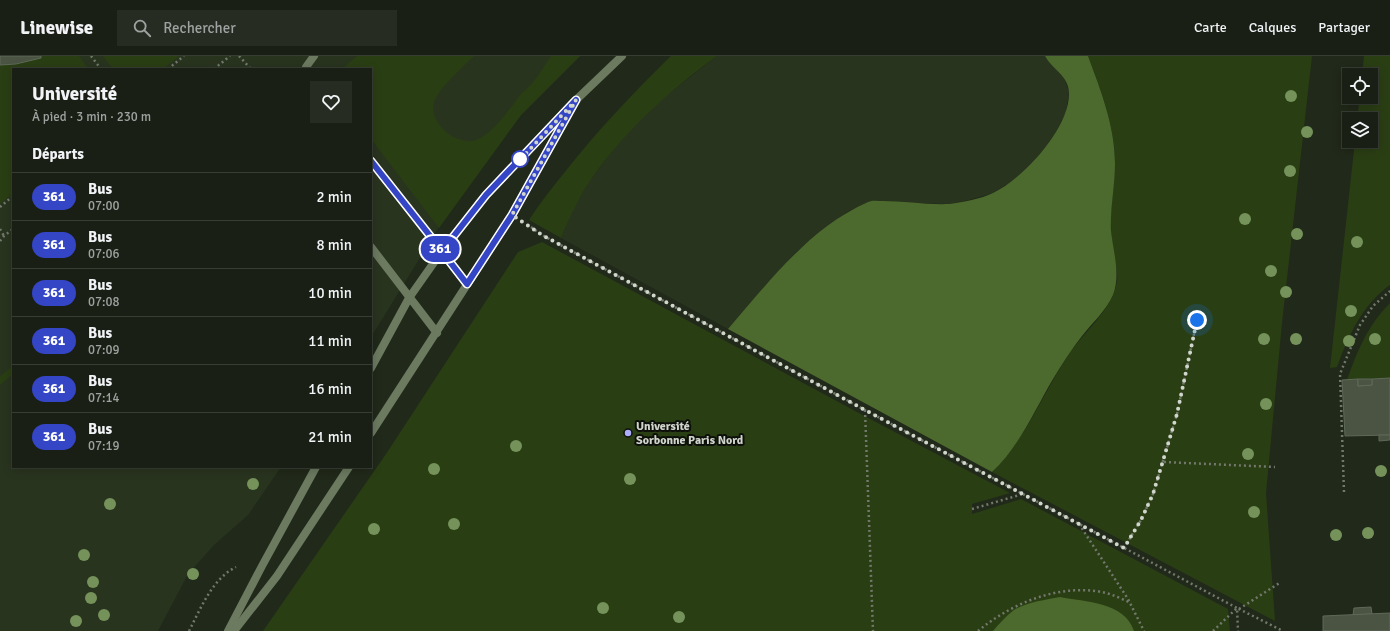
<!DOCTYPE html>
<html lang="fr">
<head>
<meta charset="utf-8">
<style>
	body { margin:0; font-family:Signika,sans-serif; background:#262c22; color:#f1f3f6; height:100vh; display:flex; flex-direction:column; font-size:15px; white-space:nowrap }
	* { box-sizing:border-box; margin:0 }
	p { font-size:13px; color:#9fa2a0 }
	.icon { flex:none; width:22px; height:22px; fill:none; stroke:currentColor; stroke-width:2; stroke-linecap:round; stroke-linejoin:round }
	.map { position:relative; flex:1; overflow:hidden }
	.drawer { position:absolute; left:12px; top:12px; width:360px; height:400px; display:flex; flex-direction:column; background:#191f14; border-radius:0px; box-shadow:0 2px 10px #0003,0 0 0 1px #373d34 }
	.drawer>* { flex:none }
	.badge { padding:0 8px; border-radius:13px; font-size:14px; line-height:26px }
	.buttons { position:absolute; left:1342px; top:12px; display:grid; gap:8px }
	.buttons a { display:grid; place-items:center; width:36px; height:36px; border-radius:0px; background:#191f14; box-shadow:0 2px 10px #0003,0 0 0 1px #373d34; font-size:20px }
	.you { position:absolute; width:20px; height:20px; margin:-10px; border:3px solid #fff; border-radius:50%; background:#1a73e8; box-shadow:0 0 0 6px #1a73e833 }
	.map>.badge { position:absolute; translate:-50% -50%; box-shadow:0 0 0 2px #fff }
	h2 { padding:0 20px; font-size:15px; line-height:36px }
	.round { display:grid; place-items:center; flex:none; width:42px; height:42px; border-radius:0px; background:#262c22 }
	.summary { display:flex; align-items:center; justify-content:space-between; height:68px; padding:0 20px }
	h1 { font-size:19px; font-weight:700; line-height:30px }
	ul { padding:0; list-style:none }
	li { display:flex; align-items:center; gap:12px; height:48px; padding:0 20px; border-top:1px solid #373d34 }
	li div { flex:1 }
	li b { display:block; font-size:15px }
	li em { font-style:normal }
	li .badge { min-width:44px; font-weight:700; text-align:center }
	header { display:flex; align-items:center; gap:24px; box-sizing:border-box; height:56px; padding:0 20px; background:#191f14; border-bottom:1px solid #373d34 }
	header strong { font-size:19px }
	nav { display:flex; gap:22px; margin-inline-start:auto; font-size:14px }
	.search { width:280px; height:36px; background:#262c22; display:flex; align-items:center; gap:10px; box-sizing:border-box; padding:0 14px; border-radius:0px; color:#9fa2a0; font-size:15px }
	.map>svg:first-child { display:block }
</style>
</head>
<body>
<header>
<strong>Linewise</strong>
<div class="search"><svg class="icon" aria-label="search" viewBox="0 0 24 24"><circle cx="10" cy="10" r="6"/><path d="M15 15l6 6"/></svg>Rechercher</div>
<nav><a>Carte</a><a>Calques</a><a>Partager</a></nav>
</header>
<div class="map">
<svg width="1390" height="575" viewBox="0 0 1390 575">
	<rect width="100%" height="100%" fill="#21291a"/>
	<g fill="#29341f">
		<polygon points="0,0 580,0 521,59 444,163 371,281 371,13 13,13 13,411 281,411 248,459 214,489 188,518 158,575 0,575"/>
		<polygon points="717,0 1045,0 1063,19 1069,36 1066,56 1055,78 1041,97 1018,121 993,137 969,144 949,148 919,147 895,145 870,145 847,156 796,196 728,273 561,182 572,155 589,126 609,99 633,70 662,43"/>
	</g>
	<g fill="#2a3e14">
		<polygon points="41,0 79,0 88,13 13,13 13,137 0,148 0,9 17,8 41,2"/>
		<polygon points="103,0 179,0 163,13 113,13"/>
		<path d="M357 0H474C464 10 438 33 434 46 430 59 440 72 450 79 457 83 469 87 476 84 494 77 509 53 521 38 525 34 530 30 534 25 540 17 545 9 551 0H580L521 59 439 172 371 83V13H342Z"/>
		<path d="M671 0H717C668 36 624 75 590 125 578 143 569 163 561 182L529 164C540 147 552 132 564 117 597 75 633 37 671 0Z"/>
		<path d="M1088 0H1312L1282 267 1266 437 1275 565 992 416C1026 384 1042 338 1068 300 1083 276 1113 254 1117 225 1118 217 1116 209 1114 201 1113 190 1111 179 1111 168 1110 148 1115 128 1115 108 1115 70 1101 34 1088 0Z"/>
		<path d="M1364 0H1390V229C1362 249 1349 279 1337 311L1330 312 1355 85H1371V63H1357L1360 41H1371V19H1362Z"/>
		<polygon points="542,186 857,356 1010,437 972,448 972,458 1021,443 1228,553 1230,575 263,575 386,398 518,196"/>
		<path d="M1390 247V322L1347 324C1357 295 1368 269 1390 247Z"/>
		<polygon points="13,310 13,318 0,329 0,320"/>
	</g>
	<g fill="#4c6a2d">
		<path d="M1045 0H1088C1101 35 1115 70 1115 108 1115 130 1110 152 1111 174 1113 196 1121 218 1113 239 1106 255 1092 267 1082 280 1071 294 1062 308 1053 323 1034 355 1020 390 992 416L728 273C769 226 809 172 868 146 872 144 878 145 883 145 905 145 927 149 949 148 963 146 981 143 993 137 1023 123 1070 72 1069 37 1069 20 1052 13 1045 0Z"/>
		<path d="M1060 541C1085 546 1125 546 1134 575H993C999 568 1006 560 1014 554 1027 546 1045 544 1060 541Z"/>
	</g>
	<g fill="#4b5443" stroke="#5f6957">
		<polygon points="0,0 41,0 41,2 16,8 0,9"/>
		<polygon points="1390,322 1390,379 1345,380 1342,324 1358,323 1358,330 1372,329 1372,323"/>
		<polygon points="1358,323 1372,323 1372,329 1358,330"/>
		<polygon points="1379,379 1390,379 1390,384 1379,385"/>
		<polygon points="1371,551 1372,558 1353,559 1354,552"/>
		<polygon points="1390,557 1390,575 1323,575 1323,560"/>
	</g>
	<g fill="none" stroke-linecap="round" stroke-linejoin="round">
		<g stroke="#72786c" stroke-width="2.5" stroke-dasharray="2 3" stroke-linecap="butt">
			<polyline points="91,0 101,13"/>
			<polyline points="239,0 251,13"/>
			<polyline points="168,13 184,0"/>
			<polyline points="214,13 230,0"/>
			<polyline points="0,151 13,140"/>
			<polyline points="531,171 542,179 865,354 1237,552 1238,575"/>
			<polyline points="0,173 4,180"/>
			<polyline points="0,185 4,180 13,173"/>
			<polyline points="865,354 873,575"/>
			<polyline points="1164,406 1275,411"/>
			<polyline points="1344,436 1340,318 1360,269 1373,250 1390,235"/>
			<polyline points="972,453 1023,438"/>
			<polyline points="1079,468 1128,543 1144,575"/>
			<polyline points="1124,492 1141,464 1153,438 1177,358 1197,264"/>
			<polyline points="1239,553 1281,526"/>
			<path d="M189 575C201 552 212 523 236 511"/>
			<path d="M978 575C1012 547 1058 528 1102 536 1112 538 1122 543 1131 547"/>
			<polyline points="1213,575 1237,552 1283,575"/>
		</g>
		<g stroke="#6c7a60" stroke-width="8">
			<polyline points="306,13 306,11 314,0"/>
			<polyline points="371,105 467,228"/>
			<polyline points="371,191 437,277"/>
		</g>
		<g stroke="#6c7a60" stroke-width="8">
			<polyline points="371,312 409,242 442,195 486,139 576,44 622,0"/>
			<polyline points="371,377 512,159 570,55"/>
			<polyline points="228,575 262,510 316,411"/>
			<polyline points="234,575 277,520 349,411"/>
		</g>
	</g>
	<g fill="#74925a">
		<circle cx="1291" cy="40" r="6"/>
		<circle cx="1307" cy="76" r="6"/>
		<circle cx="1290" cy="115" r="6"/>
		<circle cx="1245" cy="163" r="6"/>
		<circle cx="1297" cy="178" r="6"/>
		<circle cx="1357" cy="186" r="6"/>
		<circle cx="1271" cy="215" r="6"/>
		<circle cx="1286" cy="236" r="6"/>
		<circle cx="1351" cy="255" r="6"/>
		<circle cx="1264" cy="283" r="6"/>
		<circle cx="1296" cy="283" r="6"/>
		<circle cx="1375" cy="283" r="6"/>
		<circle cx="1349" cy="285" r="6"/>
		<circle cx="1266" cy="348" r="6"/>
		<circle cx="516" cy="390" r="6"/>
		<circle cx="1248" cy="398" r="6"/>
		<circle cx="434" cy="413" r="6"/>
		<circle cx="1381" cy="415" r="6"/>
		<circle cx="630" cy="423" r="6"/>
		<circle cx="253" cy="428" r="6"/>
		<circle cx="110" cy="448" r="6"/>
		<circle cx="1254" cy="456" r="6"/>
		<circle cx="454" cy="468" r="6"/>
		<circle cx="374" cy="473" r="6"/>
		<circle cx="1368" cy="477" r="6"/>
		<circle cx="1336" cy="479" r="6"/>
		<circle cx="84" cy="499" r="6"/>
		<circle cx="193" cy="518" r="6"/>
		<circle cx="93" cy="526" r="6"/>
		<circle cx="91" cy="542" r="6"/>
		<circle cx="603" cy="552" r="6"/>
		<circle cx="104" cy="559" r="6"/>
		<circle cx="679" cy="561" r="6"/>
		<circle cx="76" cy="565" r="6"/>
	</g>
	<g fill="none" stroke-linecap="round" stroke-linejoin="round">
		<defs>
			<polyline id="line" points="371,105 442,195 486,139 576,44 512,159 467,228 450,206"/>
		</defs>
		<use href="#line" stroke="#fff" stroke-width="9"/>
		<use href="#line" stroke="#3445c6" stroke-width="6"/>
		<polyline stroke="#d1d6cd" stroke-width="4" stroke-dasharray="0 7.2" points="520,103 516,108 576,44 512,159 542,179 865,354 1124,492 1141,464 1153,438 1177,358 1197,264"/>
	</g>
	<circle fill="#fff" stroke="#3445c6" stroke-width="2" cx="520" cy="103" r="8"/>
	<circle fill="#abaffb" stroke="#0d100a" stroke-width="1.5" cx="628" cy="377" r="4"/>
	<g text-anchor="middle" stroke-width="4" stroke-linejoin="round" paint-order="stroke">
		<g font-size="12" font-weight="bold" fill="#d1d6cd" stroke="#0d100a" text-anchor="start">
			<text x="636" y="374">Université<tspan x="636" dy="14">Sorbonne Paris Nord</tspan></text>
		</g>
	</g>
</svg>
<div class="buttons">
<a><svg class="icon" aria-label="locate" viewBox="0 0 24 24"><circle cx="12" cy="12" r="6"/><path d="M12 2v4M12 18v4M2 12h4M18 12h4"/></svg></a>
<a><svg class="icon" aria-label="layers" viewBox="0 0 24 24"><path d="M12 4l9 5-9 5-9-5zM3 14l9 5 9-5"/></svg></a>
</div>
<div class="you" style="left:1197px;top:264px"></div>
<b class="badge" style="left:440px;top:193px;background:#3445c6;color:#fff">361</b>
<section class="drawer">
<div class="summary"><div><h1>Université</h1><p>À pied · 3 min · 230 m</p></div><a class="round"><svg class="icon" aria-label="heart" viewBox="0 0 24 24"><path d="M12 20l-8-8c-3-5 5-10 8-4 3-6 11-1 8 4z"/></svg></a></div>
<h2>Départs</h2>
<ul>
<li><span class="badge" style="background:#3445c6;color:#fff">361</span><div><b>Bus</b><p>07:00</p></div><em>2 min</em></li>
<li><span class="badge" style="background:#3445c6;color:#fff">361</span><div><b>Bus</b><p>07:06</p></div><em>8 min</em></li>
<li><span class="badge" style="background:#3445c6;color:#fff">361</span><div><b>Bus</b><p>07:08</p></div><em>10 min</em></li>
<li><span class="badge" style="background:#3445c6;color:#fff">361</span><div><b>Bus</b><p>07:09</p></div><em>11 min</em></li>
<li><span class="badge" style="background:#3445c6;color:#fff">361</span><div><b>Bus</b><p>07:14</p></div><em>16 min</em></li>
<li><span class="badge" style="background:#3445c6;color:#fff">361</span><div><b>Bus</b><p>07:19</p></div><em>21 min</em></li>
</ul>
</section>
</div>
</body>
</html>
